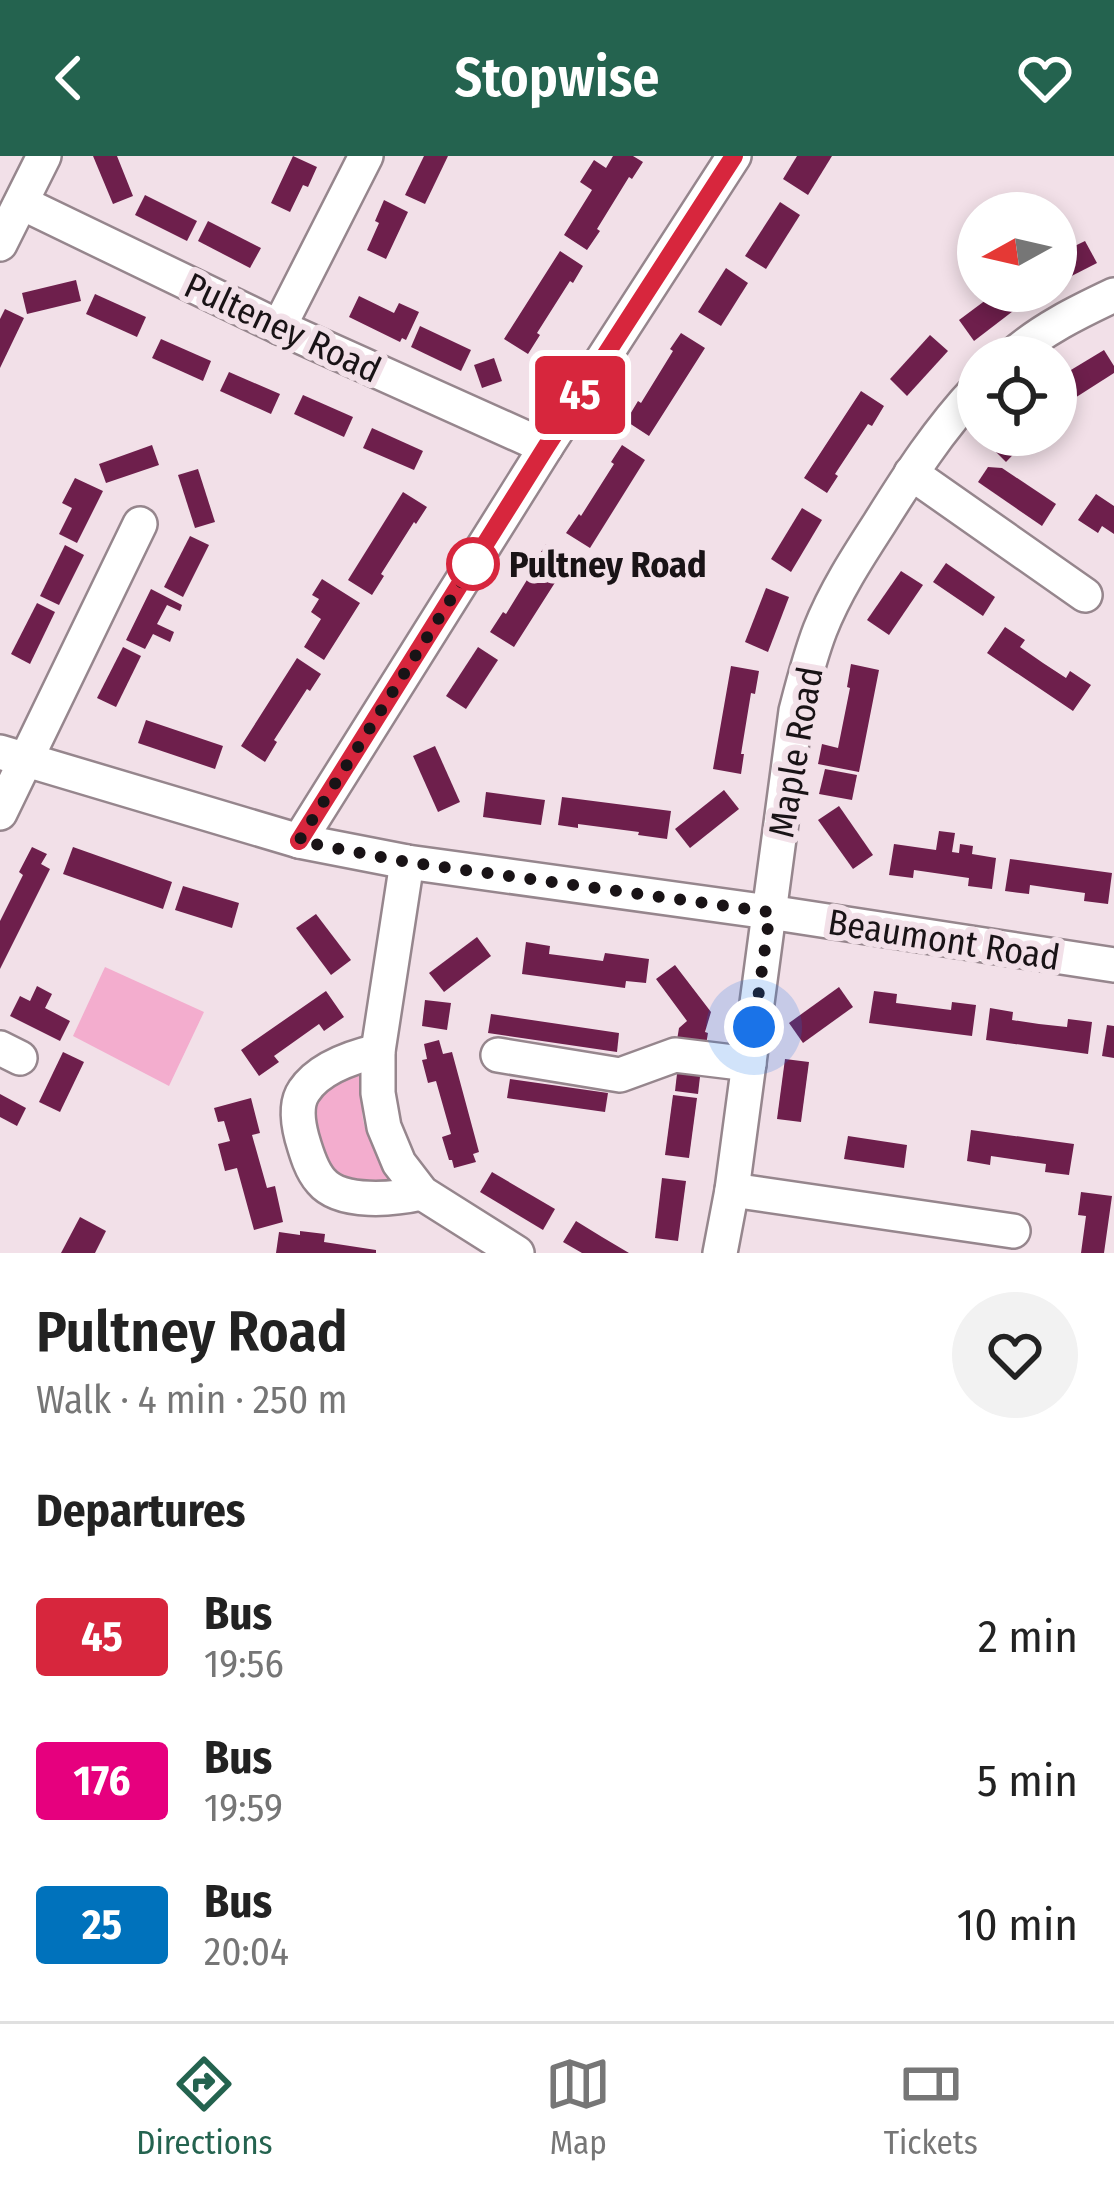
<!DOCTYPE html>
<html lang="en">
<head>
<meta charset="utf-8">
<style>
	body { margin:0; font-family:"Fira Sans Condensed",sans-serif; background:#f2f2f2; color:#222; height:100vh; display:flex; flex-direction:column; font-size:45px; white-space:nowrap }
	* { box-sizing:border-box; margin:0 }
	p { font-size:39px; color:#767676 }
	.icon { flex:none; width:66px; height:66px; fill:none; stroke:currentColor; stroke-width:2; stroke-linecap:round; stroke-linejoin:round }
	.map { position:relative; height:1097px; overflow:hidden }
	.details { display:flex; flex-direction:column; background:#fff; flex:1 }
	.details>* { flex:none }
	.badge { padding:0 24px; border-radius:9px; font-size:42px; line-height:78px }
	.needle { width:78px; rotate:262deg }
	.fabs { position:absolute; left:957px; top:36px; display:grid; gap:24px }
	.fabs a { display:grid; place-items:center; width:120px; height:120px; border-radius:50%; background:#fff; box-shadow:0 6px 18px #0003; font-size:60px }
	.you { position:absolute; width:60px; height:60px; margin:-30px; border:9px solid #fff; border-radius:50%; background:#1a73e8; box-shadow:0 0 0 18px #1a73e833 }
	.map>.badge { position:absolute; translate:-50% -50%; box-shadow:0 0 0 6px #fff }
	h2 { padding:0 36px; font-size:45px; line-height:108px }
	.round { display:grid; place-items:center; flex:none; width:126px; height:126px; border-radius:63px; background:#f2f2f2 }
	.head { display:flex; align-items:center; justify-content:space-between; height:204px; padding:0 36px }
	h1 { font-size:57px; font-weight:600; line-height:90px }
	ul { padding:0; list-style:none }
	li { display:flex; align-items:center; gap:36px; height:144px; padding:0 36px }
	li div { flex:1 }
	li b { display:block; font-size:45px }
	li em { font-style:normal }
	li .badge { min-width:132px; font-weight:700; text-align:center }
	header { display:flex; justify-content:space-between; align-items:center; height:156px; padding:0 36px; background:#24634f; color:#fff; font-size:54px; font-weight:600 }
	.tab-bar { display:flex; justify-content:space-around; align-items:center; height:168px; border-top:3px solid #e0e0e0; background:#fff; font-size:33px; color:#767676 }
	.tab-bar a { display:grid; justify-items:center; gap:6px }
	.tab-bar .selected { color:#24634f }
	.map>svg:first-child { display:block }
</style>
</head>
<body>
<header><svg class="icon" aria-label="back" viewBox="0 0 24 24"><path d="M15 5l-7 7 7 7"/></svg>Stopwise<svg class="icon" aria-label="heart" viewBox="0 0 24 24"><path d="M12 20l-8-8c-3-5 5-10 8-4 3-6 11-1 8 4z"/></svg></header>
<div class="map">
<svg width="1114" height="1097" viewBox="0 0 1114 1097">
	<rect width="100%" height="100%" fill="#f2e0e8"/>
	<g fill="#f3adce">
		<polygon points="105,811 204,856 169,930 73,880"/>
		<path d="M378 895C372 913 362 932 362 951 361 989 396 1015 422 1037L322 1028 305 934Z"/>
	</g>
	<g fill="#6e1f4c">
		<polygon points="93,0 117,0 133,40 113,48"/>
		<polygon points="293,0 317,11 308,31 303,29 290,56 271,47"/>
		<polygon points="424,0 448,0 425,48 405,39"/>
		<polygon points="613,0 633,0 643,6 632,23 629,21 597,73 600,75 587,94 564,79 592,34 580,26 594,4 606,12"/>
		<polygon points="797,0 832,0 808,39 783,23"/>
		<polygon points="145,39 197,65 187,85 135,59"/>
		<polygon points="384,44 408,56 386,103 367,94 379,67 375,65"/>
		<polygon points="780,46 800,59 766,113 745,100"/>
		<polygon points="208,65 261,92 250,112 198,85"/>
		<polygon points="1085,85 1097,107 1056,128 1056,99"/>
		<polygon points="560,95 583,110 573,127 570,125 537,177 540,179 528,198 504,183"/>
		<polygon points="726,112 748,127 721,170 698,156"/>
		<polygon points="76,124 81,145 27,158 22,137"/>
		<polygon points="998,135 1011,135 1021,149 974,185 959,164"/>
		<polygon points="95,138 146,161 137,181 86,158"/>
		<polygon points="359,140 394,157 399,147 419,156 406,184 402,182 400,186 349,161"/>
		<polygon points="5,153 24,162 0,212 0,163"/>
		<polygon points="420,170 471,194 461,215 411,191"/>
		<polygon points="681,177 705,192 649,280 626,265 638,245 641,247 673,195 670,193"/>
		<polygon points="930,179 948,195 907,240 890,223"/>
		<polygon points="161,183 211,205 203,225 152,202"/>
		<polygon points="1104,194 1114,210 1114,217 1067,247 1056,230 1056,223"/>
		<polygon points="494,202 502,225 482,232 474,209"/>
		<polygon points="229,216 280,238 271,258 220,235"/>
		<polygon points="861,235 884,250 872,270 868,268 835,318 838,320 827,337 804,322"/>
		<polygon points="303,239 353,261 344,281 294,258"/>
		<polygon points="372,272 423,295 414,314 363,292"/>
		<polygon points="997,279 1032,279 1006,306 988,288"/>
		<polygon points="152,289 159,309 106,327 99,308"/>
		<polygon points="622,289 645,304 590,392 566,377 579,358 581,360 614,308 611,306"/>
		<polygon points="988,311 1002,312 1056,348 1042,370 978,326"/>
		<polygon points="198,313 215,366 195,372 178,319"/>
		<polygon points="75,322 103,335 77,387 59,378 72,352 62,347"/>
		<polygon points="403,336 427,351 416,368 414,366 381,418 384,420 372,439 348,424"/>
		<polygon points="1096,338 1114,350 1114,378 1102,370 1098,377 1078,364"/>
		<polygon points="802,352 822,364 791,416 771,403"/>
		<polygon points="190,380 209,389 183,441 164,431"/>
		<polygon points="546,388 570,403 514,491 490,476 503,456 506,458 538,406 536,404"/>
		<polygon points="65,389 84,399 59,449 40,440"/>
		<polygon points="946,407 995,441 983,460 933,426"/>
		<polygon points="901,415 923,429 889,479 867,464"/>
		<polygon points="322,423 360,447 324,504 304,491 321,463 311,456 319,443 312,439"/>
		<polygon points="766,432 789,441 768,496 745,486"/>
		<polygon points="151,433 182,449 180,455 167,449 157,468 174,476 170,486 153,478 145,493 126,484"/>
		<polygon points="37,447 55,456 30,508 11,498"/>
		<polygon points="1005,471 1025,484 1020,491 1043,507 1066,522 1070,515 1091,529 1073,555 987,497"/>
		<polygon points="123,491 141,500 116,551 97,542"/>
		<polygon points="478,491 498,504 466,553 446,540"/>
		<polygon points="297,502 321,518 310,535 307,533 274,584 277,586 265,606 241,590"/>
		<polygon points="851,508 879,514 859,616 818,608 822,588 838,592 850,532 847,531"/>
		<polygon points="731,510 759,515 755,538 751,537 741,598 744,598 741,618 713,613"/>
		<polygon points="146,564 223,590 215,613 138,587"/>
		<polygon points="435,590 460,646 438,656 413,600"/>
		<polygon points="825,613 857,619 852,644 819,638"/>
		<polygon points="724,634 739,653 690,692 675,673"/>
		<polygon points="486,636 545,644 541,669 483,661"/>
		<polygon points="562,641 671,655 667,683 638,679 639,676 578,668 578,672 558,669"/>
		<polygon points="839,650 873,699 853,713 818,664"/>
		<polygon points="939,675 955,677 952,696 959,697 960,688 973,690 972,698 996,702 992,733 968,730 969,722 914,714 913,722 889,719 894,688 936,694"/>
		<polygon points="32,691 47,698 41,708 50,713 0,813 0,765 23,719 19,716"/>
		<polygon points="73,691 172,726 163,753 63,718"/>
		<polygon points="1010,703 1112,717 1108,748 1084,745 1085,737 1057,733 1030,729 1029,738 1005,735"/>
		<polygon points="183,730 239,747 232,772 175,754"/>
		<polygon points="316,758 351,804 331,819 296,772"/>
		<polygon points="477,781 491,800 444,836 429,817"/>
		<polygon points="526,786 550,790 549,798 603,805 605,797 649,803 646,827 626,825 625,832 522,818"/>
		<polygon points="675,809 711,856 705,876 708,877 706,889 677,884 679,872 687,865 656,823"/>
		<polygon points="37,830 52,838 45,852 70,865 60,885 10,860 20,840 30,845"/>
		<polygon points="839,831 853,851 803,887 789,867"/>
		<polygon points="326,835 344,861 324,875 319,868 274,900 279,906 259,920 241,894"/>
		<polygon points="874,835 897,838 896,847 951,854 952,846 976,849 972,880 869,867"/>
		<polygon points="425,844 451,847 447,874 422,870"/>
		<polygon points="990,852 1013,856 1012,864 1039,868 1067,871 1068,863 1092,866 1088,898 986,884"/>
		<polygon points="491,858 619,877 617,896 488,877"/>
		<polygon points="1107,869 1114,870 1114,902 1102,900"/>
		<polygon points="439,884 443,898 452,896 479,996 473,998 476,1006 454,1012 452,1004 449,1004 442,981 451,978 436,925 428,927 422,904 427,903 424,888"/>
		<polygon points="63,896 84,906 60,956 39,946"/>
		<polygon points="785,903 809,906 801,966 777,963"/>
		<polygon points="678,909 701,912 698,938 675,935"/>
		<polygon points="510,923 608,937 605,956 507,942"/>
		<polygon points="0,938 26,952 17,970 0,961"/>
		<polygon points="673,939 697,942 689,1002 665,999"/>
		<polygon points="251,942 260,977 252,979 267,1032 275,1030 283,1066 254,1074 237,1012 225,1015 218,988 230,985 224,965 218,966 214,952"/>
		<polygon points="971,974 1074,988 1069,1019 1045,1016 1046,1008 991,1000 990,1009 967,1005"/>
		<polygon points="848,980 907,989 904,1012 844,1003"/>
		<polygon points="492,1016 555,1053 543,1074 480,1036"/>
		<polygon points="662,1022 686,1025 678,1085 655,1082"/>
		<polygon points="1081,1036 1112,1040 1104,1097 1081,1097 1086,1060 1078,1059"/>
		<polygon points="80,1061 106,1075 95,1097 61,1097"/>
		<polygon points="576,1065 602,1081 629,1097 582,1097 563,1086"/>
		<polygon points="300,1075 325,1078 324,1086 376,1094 376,1097 276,1097 279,1076 300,1079"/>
	</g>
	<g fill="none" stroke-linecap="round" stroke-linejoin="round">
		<defs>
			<g id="minor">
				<polyline points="22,47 279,171 546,291"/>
				<polyline points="0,88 44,0"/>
				<polyline points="279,171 366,0"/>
				<path d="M1011 201C1041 174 1078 156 1114 139"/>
				<polyline points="911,317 1085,439"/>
				<polyline points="0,596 299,685 407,706 769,756 1114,809"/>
				<polyline points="0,657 140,368"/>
				<polyline points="299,685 546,291 734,0"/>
				<polyline points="407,706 378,895 378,937 384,971 399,1007 422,1037 517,1097"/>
				<polyline points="0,892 20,902"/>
				<path d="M378 895C352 901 319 912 304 935 295 948 298 967 302 982 306 996 311 1014 321 1025 341 1049 395 1043 422 1037"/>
				<polyline points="498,899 620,919 675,899 749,908"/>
				<polyline points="732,1034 1013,1075"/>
				<path d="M720 1097 732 1034 796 555C803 528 810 500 820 474 835 436 857 402 879 368 909 320 939 273 978 232"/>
			</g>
		</defs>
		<use href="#minor" stroke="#96868d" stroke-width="38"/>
		<use href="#minor" stroke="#fff" stroke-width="33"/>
	</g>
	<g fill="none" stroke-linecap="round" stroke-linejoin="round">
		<defs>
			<polyline id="line" points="299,685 546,291 734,0"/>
		</defs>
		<use href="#line" stroke="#fff" stroke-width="27"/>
		<use href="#line" stroke="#d7263d" stroke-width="18"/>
		<polyline stroke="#191316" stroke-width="12" stroke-dasharray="0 21.6" points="473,408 299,685 407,706 770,756 754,871"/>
	</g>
	<circle fill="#fff" stroke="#d7263d" stroke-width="6" cx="473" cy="408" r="24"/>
	<g text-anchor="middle" stroke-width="12" stroke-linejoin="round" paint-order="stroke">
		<g font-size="36" fill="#191316" stroke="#f2e0e8">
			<text transform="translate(283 171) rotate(25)" y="13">Pulteney Road</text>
			<text transform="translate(795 596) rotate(-80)" y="13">Maple Road</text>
			<text transform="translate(944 783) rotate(9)" y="13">Beaumont Road</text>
		</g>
		<g font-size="36" font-weight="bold" fill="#191316" stroke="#f2e0e8" text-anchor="start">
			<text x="509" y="421">Pultney Road</text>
		</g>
	</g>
</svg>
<div class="fabs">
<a><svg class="needle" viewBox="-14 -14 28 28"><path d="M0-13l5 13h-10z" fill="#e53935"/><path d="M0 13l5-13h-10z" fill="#767676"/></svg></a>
<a><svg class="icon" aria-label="locate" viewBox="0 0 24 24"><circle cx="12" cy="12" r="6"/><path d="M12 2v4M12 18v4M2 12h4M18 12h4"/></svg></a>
</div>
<div class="you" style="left:754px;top:871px"></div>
<b class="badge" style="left:580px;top:239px;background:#d7263d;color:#fff">45</b>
</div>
<section class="details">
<div class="head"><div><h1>Pultney Road</h1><p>Walk · 4 min · 250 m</p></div><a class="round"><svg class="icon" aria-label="heart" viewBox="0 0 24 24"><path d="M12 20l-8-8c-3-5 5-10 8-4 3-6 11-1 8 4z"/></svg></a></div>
<h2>Departures</h2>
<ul>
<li><span class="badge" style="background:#d7263d;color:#fff">45</span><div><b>Bus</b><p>19:56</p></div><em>2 min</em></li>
<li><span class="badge" style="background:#e6007e;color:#fff">176</span><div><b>Bus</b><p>19:59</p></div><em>5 min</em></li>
<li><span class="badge" style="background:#0072bc;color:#fff">25</span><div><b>Bus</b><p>20:04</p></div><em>10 min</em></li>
</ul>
</section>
<nav class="tab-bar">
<a class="selected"><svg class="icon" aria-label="directions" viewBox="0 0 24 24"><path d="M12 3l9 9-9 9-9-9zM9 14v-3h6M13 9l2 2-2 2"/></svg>Directions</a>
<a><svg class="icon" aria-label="map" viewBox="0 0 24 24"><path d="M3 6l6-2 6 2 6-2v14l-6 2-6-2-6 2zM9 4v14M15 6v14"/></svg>Map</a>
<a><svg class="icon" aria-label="tickets" viewBox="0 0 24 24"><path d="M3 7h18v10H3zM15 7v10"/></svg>Tickets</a>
</nav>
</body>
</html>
